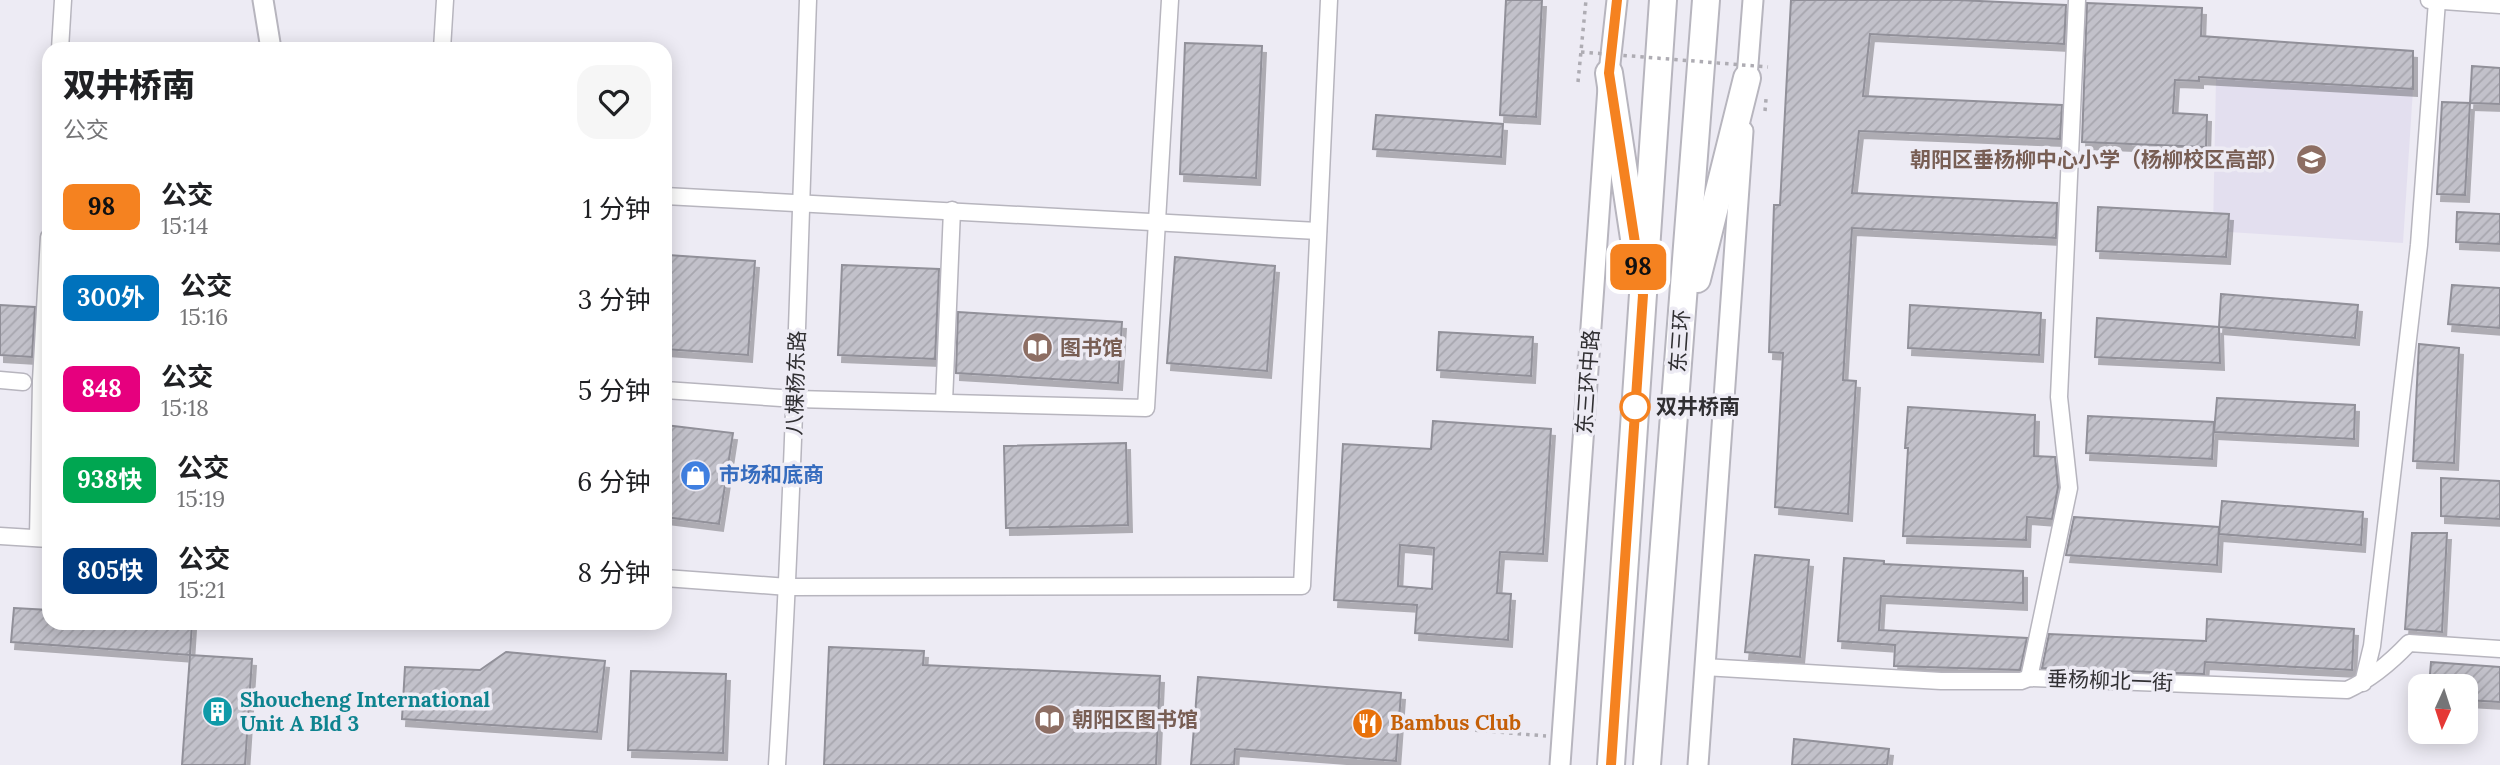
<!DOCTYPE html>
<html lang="zh">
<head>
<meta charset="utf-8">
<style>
	body { margin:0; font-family:Lora,"Noto Sans SC",serif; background:#f6f6f6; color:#202124; height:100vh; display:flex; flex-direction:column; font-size:26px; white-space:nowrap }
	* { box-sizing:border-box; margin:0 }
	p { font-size:23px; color:#757577 }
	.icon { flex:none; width:38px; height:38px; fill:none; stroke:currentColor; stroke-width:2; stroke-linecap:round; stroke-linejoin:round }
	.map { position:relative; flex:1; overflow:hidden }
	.drawer { position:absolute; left:42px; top:42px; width:630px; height:588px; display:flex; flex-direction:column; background:#fff; border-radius:21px; box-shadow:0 4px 18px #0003 }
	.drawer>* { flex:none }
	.badge { padding:0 14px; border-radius:10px; font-size:24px; line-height:46px }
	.needle { width:46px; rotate:183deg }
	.buttons { position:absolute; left:2408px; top:674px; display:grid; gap:14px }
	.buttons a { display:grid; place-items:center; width:70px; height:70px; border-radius:14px; background:#fff; box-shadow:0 4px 18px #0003; font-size:35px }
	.map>.badge { position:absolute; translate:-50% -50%; box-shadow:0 0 0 4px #fff }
	.round { display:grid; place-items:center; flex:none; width:74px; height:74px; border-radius:21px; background:#f6f6f6 }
	.head { display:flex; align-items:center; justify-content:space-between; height:119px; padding:0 21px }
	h1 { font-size:33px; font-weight:800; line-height:52px }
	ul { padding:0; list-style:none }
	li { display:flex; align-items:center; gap:21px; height:91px; padding:0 21px }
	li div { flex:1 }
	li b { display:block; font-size:26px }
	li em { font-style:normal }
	li .badge { min-width:77px; font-weight:700; text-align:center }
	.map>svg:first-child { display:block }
</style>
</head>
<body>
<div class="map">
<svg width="2500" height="765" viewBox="0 0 2500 765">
	<defs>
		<pattern id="building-hatch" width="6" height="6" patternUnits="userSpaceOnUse" patternTransform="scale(1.75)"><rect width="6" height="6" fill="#c2c1ca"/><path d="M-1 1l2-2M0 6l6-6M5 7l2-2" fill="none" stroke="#a7a6ae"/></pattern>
		<filter id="shadow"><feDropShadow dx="4" dy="7" stdDeviation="0" flood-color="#0004"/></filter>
	</defs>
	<rect width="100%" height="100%" fill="#edebf4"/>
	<polygon fill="#e3dfef" points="2216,78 2413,89 2403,243 2213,231"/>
	<g fill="url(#building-hatch)" stroke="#919099" stroke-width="2" fill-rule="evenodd" filter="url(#shadow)">
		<polygon points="1506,0 1542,0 1536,117 1500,115"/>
		<polygon points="1791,0 1958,0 2066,5 2064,44 1870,34 1863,96 2062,105 2060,139 1859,131 1852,193 2057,203 2056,238 1852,228 1843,380 1856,381 1848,514 1775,507 1783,353 1769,352 1774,205 1780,205"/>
		<polygon points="2087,3 2202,8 2201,36 2413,51 2413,89 2199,77 2199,81 2175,80 2173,113 2207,115 2206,147 2082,142"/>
		<polygon points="1185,43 1262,46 1256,178 1180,174"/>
		<polygon points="2472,66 2500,68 2500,104 2470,103"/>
		<polygon points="2442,102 2470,103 2465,195 2437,194"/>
		<polygon points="1376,115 1503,124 1501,157 1373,149"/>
		<polygon points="2098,207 2229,214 2226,257 2096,251"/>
		<polygon points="2457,212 2500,214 2500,244 2456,242"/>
		<polygon points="668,255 755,261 748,355 665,349"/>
		<polygon points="1175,257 1275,266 1267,371 1167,363"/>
		<polygon points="842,265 939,269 935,359 838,355"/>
		<polygon points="2452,285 2500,288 2500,328 2448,324"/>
		<polygon points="2221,294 2358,305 2355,338 2219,327"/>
		<polygon points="0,305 35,307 32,357 0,355"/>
		<polygon points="1910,305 2041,313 2039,355 1908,348"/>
		<polygon points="958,312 1122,322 1118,383 956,373"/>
		<polygon points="2097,318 2219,327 2220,363 2095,357"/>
		<polygon points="1439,332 1533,337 1531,376 1437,370"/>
		<polygon points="2419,344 2459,348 2454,463 2413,461"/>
		<polygon points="2217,398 2355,405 2354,439 2214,432"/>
		<polygon points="1908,407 2035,415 2034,456 2055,457 2058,487 2052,519 2027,517 2026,540 1903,536 1908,448 1905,448"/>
		<polygon points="2088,416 2214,422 2212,459 2086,453"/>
		<path d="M1433 421 1551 429 1543 554 1500 552 1497 593 1511 594 1508 640 1415 633 1417 605 1334 600 1343 444 1431 449ZM1400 545 1434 548 1432 589 1398 586Z"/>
		<polygon points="665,425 733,433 719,524 665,517"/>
		<polygon points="1126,443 1128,525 1006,528 1004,446"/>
		<polygon points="2441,478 2500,481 2500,519 2441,516"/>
		<polygon points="2222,501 2363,512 2361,545 2219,534"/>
		<polygon points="2074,517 2219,527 2217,565 2066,555"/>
		<polygon points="2412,533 2447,533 2442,632 2405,629"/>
		<polygon points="1755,555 1809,560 1800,657 1745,652"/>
		<polygon points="1844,558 1884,561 1884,564 2023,571 2023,603 1881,596 1879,630 2027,638 2020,670 1894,666 1895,645 1838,641"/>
		<polygon points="14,608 49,610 49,623 192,623 190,655 11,642"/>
		<polygon points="2207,619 2354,629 2352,670 2205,662 2204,674 2042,668 2049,634 2206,641"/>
		<polygon points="829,647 924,651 923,665 1160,676 1156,765 824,765"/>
		<polygon points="506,652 605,661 597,732 402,719 405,667 480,670"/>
		<polygon points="190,655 252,659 245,765 182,765"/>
		<polygon points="2431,662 2500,667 2500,702 2466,700 2466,686 2429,686"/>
		<polygon points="631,671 726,674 723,753 628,750"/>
		<polygon points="1198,677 1401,693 1396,761 1235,749 1234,765 1191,765"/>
		<polygon points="1794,739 1889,749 1887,765 1792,765"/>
	</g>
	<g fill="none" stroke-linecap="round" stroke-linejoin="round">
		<defs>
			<g id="minor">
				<polyline points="2429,0 2500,5"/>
				<polyline points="60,49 63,0"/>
				<polyline points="442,49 445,0"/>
				<polyline points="665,196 1318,231"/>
				<polyline points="0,380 23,382"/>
				<polyline points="665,390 796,399 1146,408 1170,0"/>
				<polyline points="944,402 952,210"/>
				<polyline points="0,536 49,539"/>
				<polyline points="38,538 41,381 49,237"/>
				<polyline points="665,578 788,587 1302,586 1329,0"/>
				<path d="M1704 667 1941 681H2021L2029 678 2347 690C2371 679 2391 662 2409 643L2500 649"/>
				<polyline points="2029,678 2069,488 2059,397 2077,0"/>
				<polyline points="2363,683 2372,646 2419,245 2437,1"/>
				<path d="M777 765C793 510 799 255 808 0"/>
			</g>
			<g id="tertiary">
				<polyline points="263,0 271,49"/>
				<polyline points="1746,90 1753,0"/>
				<polyline points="1560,765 1609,73 1617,0"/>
				<polyline points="1698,765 1743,131"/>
			</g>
			<g id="trunk">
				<polyline points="1609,73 1635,245"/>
				<polyline points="1697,279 1747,78"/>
				<polyline points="1611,765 1663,0"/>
				<polyline points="1647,765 1706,0"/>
			</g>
		</defs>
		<use href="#minor" stroke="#b7b5be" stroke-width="19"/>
		<use href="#tertiary" stroke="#b7b5be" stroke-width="23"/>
		<use href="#trunk" stroke="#b7b5be" stroke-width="30"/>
		<g stroke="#aeacb3" stroke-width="3.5" stroke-dasharray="3.5 5" stroke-linecap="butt">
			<polyline points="1578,82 1586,0"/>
			<polyline points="1765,111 1766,99"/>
			<polyline points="1399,724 1546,736"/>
		</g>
		<use href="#minor" stroke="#fff" stroke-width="16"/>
		<use href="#tertiary" stroke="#fff" stroke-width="19"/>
		<use href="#trunk" stroke="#fff" stroke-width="26"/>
		<polyline stroke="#aeacb3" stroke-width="3.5" stroke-dasharray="3.5 5" stroke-linecap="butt" points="1581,52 1768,67"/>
	</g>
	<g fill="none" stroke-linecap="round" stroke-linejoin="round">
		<defs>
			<polyline id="line" points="1611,765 1643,295 1609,73 1617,0"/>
		</defs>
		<use href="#line" stroke="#fff" stroke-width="16"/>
		<use href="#line" stroke="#f58220" stroke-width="10"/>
	</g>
	<defs>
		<symbol id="school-disc" viewBox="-11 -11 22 22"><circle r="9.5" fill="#8d6e63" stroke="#edebf4"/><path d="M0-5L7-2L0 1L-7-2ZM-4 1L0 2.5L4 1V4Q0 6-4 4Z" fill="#fff"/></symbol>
		<symbol id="library-disc" viewBox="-11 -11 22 22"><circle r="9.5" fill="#8d6e63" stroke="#edebf4"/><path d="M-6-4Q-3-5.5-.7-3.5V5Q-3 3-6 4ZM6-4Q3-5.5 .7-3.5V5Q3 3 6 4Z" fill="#fff"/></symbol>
		<symbol id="shop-disc" viewBox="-11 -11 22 22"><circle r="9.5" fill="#3f7fe0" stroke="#edebf4"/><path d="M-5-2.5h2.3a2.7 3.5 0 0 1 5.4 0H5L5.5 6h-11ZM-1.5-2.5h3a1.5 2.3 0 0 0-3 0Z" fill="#fff"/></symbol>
		<symbol id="building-disc" viewBox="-11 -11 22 22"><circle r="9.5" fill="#0f9aa8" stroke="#edebf4"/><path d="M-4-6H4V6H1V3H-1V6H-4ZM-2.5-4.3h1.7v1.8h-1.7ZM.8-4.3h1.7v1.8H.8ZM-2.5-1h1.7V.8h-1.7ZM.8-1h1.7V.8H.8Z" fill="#fff"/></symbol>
		<symbol id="restaurant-disc" viewBox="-11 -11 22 22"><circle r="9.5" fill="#e8710a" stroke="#edebf4"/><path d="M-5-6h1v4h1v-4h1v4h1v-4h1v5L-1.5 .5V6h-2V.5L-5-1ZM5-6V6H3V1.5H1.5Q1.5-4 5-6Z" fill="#fff"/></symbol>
	</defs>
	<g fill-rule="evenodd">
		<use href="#school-disc" x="2294" y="142" width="35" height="35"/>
		<use href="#library-disc" x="1020" y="330" width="35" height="35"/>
		<use href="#shop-disc" x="678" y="458" width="35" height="35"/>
		<use href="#building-disc" x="200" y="694" width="35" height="35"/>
		<use href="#library-disc" x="1032" y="702" width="35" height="35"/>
		<use href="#restaurant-disc" x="1350" y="706" width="35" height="35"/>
	</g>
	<circle fill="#fff" stroke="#f58220" stroke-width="3.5" cx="1635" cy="407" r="14"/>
	<g text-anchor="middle" stroke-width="7" stroke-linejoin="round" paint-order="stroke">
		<g font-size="21" font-weight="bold" fill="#785e54" stroke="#edebf4" text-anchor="start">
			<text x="2288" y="167" text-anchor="end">朝阳区垂杨柳中心小学（杨柳校区高部）</text>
			<text x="1060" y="355">图书馆</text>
			<text x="1072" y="727">朝阳区图书馆</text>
		</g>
		<g font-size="21" fill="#302f32" stroke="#edebf4">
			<text transform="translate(1680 341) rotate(-86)" y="7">东三环</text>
			<text transform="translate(1588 382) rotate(-86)" y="7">东三环中路</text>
			<text transform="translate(796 383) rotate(-88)" y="7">八棵杨东路</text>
			<text transform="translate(2110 681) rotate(2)" y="7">垂杨柳北一街</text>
		</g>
		<g font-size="21" font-weight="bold" fill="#302f32" stroke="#edebf4" text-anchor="start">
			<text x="1656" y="414">双井桥南</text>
		</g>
		<g font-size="21" font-weight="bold" fill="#366cbe" stroke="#edebf4" text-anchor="start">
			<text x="719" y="482">市场和底商</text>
		</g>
		<g font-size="21" font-weight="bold" fill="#0d838f" stroke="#edebf4" text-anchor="start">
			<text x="240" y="707">Shoucheng International<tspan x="240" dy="24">Unit A Bld 3</tspan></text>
		</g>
		<g font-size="21" font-weight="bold" fill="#c56008" stroke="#edebf4" text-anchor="start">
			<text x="1390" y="730">Bambus Club</text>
		</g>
	</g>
</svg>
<div class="buttons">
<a><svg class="needle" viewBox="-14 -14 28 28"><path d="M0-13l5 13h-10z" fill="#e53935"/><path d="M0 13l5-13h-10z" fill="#757577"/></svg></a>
</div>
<b class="badge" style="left:1638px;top:267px;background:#f58220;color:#111">98</b>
<section class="drawer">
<div class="head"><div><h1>双井桥南</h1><p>公交</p></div><a class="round"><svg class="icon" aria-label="heart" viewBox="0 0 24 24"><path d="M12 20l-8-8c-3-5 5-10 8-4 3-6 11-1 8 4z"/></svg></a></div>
<ul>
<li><span class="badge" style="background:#f58220;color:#111">98</span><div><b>公交</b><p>15:14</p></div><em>1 分钟</em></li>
<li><span class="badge" style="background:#0072bc;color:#fff">300外</span><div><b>公交</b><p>15:16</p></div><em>3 分钟</em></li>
<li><span class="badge" style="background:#e6007e;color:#fff">848</span><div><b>公交</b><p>15:18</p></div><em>5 分钟</em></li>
<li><span class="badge" style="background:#00a651;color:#fff">938快</span><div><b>公交</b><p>15:19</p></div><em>6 分钟</em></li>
<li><span class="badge" style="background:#003b80;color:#fff">805快</span><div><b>公交</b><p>15:21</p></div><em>8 分钟</em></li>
</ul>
</section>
</div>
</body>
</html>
